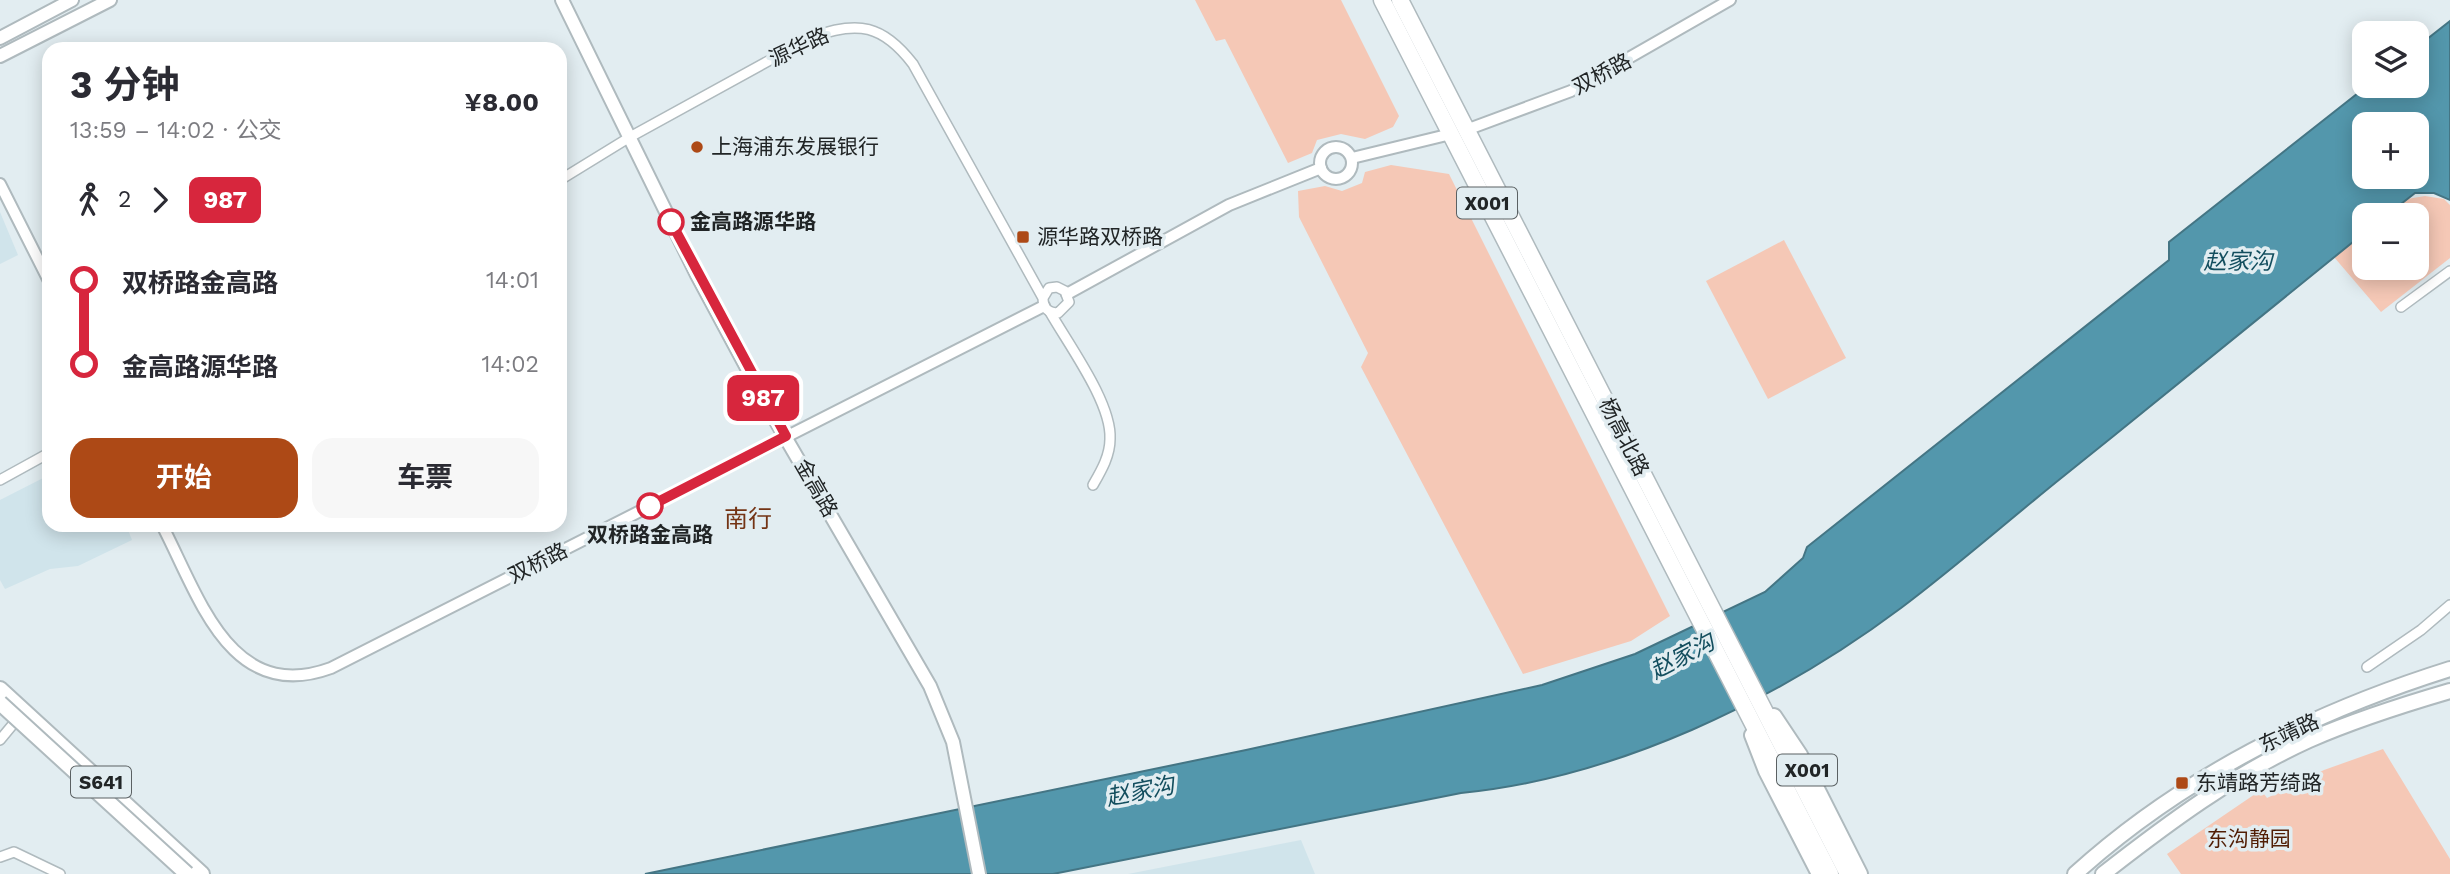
<!DOCTYPE html>
<html lang="zh">
<head>
<meta charset="utf-8">
<style>
	body { margin:0; font-family:"Work Sans","Noto Sans SC",sans-serif; background:#f7f7f7; color:#2b2b33; height:100vh; display:flex; flex-direction:column; font-size:26px; white-space:nowrap }
	* { box-sizing:border-box; margin:0 }
	p { font-size:23px; color:#7c7c81 }
	.icon { flex:none; width:38px; height:38px; fill:none; stroke:currentColor; stroke-width:2; stroke-linecap:round; stroke-linejoin:round }
	.map { position:relative; flex:1; overflow:hidden }
	.sheet { position:absolute; left:42px; top:42px; width:525px; height:490px; display:flex; flex-direction:column; background:#fff; border-radius:21px; box-shadow:0 4px 18px #0003 }
	.sheet>* { flex:none }
	.badge { padding:0 14px; border-radius:10px; font-size:24px; line-height:46px }
	.controls { position:absolute; left:2352px; top:21px; display:grid; gap:14px }
	.controls a { display:grid; place-items:center; width:77px; height:77px; border-radius:14px; background:#fff; box-shadow:0 4px 18px #0003; font-size:35px }
	.map>.badge { position:absolute; translate:-50% -50%; box-shadow:0 0 0 4px #fff }
	.legs { display:flex; align-items:center; gap:10px; height:77px; padding:0 28px; font-size:23px }
	.legs p { margin-inline-start:auto }
	.summary { display:flex; align-items:center; justify-content:space-between; height:119px; padding:0 28px }
	h1 { font-size:38px; font-weight:700; line-height:52px }
	.primary-button { display:flex; gap:14px; margin-top:auto; padding:14px 28px }
	.primary-button a { flex:1; height:80px; border-radius:21px; background:#ad4916; color:#fff; font-size:28px; font-weight:700; line-height:80px; text-align:center }
	.primary-button a+a { background:#f7f7f7; color:#2b2b33 }
	ul { padding:0 28px; list-style:none }
	li { display:flex; align-items:center; gap:24px; height:84px; font-size:26px }
	li i { display:grid; place-items:center; width:10px; height:100%; margin:0 9px; background:currentColor }
	li i::after { content:''; width:18px; height:18px; margin:-9px; border:5px solid; border-radius:50%; background:#fff }
	li p { margin-inline-start:auto }
	li:first-child i { background:linear-gradient(#0000 50%,currentColor 0) }
	li:last-child i { background:linear-gradient(currentColor 50%,#0000 0) }
	.map>svg:first-child { display:block }
</style>
</head>
<body>
<div class="map">
<svg width="2450" height="874" viewBox="0 0 2450 874">
	<rect width="100%" height="100%" fill="#e2edf1"/>
	<g fill="#d0e4eb">
		<polygon points="0,212 18,255 0,264"/>
		<polygon points="49,475 49,525 126,525 132,540 78,566 50,569 5,589 0,580 0,500"/>
		<polygon points="1301,840 1315,874 1128,874"/>
	</g>
	<g fill="#f5c8b6">
		<polygon points="1195,0 1341,0 1399,116 1393,127 1365,139 1341,134 1317,140 1312,153 1288,163 1225,39 1216,41"/>
		<polygon points="1391,165 1449,174 1670,616 1631,641 1523,674 1361,367 1368,353 1299,217 1298,191 1325,186 1342,191 1362,183 1365,172"/>
		<polygon points="2425,196 2444,199 2450,205 2450,258 2381,312 2334,257 2364,233 2364,268 2417,268 2417,215 2387,215 2407,199"/>
		<polygon points="1784,240 1846,358 1768,399 1706,281"/>
		<polygon points="2383,749 2450,859 2450,874 2181,874 2167,854 2261,790 2267,798 2324,770"/>
	</g>
	<path fill="#5397ac" stroke="#447584" stroke-width="2" fill-rule="evenodd" d="M2450 21V200L2434 193H2415L2387 215H2364V233C2264 314 2165 395 2065 475 2010 519 1957 566 1901 608 1777 701 1615 778 1461 793L1053 874H645L1246 750 1542 685 1635 654 1765 592 1803 558 1807 547 2169 260V242L2367 86H2417V47ZM2364 124H2417V177H2364Z"/>
	<g fill="none" stroke-linecap="round" stroke-linejoin="round">
		<defs>
			<g id="minor">
				<path d="M560 180 630 137 812 37C858 20 883 25 913 64L1043 298C1043 308 1048 313 1058 313L1069 302 1065 291 1057 287 1049 288 1043 298"/>
				<polyline points="2401,307 2450,271"/>
				<path d="M1050 312C1068 344 1112 403 1110 439 1110 456 1101 471 1093 485"/>
				<polyline points="0,480 49,453"/>
				<polyline points="2367,667 2421,630 2450,605"/>
				<polyline points="0,740 19,717"/>
				<polyline points="0,857 14,852 60,874"/>
			</g>
			<g id="tertiary">
				<polyline points="1466,130 1571,91 1730,0"/>
				<circle cx="1336" cy="163" r="16"/>
				<polyline points="1352,158 1451,134"/>
				<polyline points="0,184 49,281"/>
				<polyline points="1067,294 1229,205 1321,168"/>
				<path d="M162 525C199 596 230 705 331 668L1044 306"/>
			</g>
			<g id="secondary">
				<polyline points="562,0 697,275 770,411 930,686 953,742 979,874"/>
				<polyline points="0,38 72,0"/>
				<polyline points="0,56 110,0"/>
			</g>
			<g id="primary">
				<polyline points="0,689 202,874"/>
				<polyline points="1774,716 1800,755 1860,874"/>
				<polyline points="1752,735 1766,771 1819,874"/>
				<path d="M2075 874C2182 777 2313 712 2450 669"/>
				<path d="M2103 874C2167 824 2234 774 2309 740 2355 720 2402 705 2450 691"/>
			</g>
			<g id="trunk">
				<polyline points="1382,0 1830,874"/>
				<polyline points="1400,0 1848,874"/>
			</g>
		</defs>
		<use href="#minor" stroke="#afbabe" stroke-width="12"/>
		<use href="#tertiary" stroke="#afbabe" stroke-width="14"/>
		<use href="#secondary" stroke="#afbabe" stroke-width="16"/>
		<use href="#primary" stroke="#afbabe" stroke-width="18"/>
		<use href="#trunk" stroke="#afbabe" stroke-width="19"/>
		<use href="#minor" stroke="#fff" stroke-width="9"/>
		<use href="#tertiary" stroke="#fff" stroke-width="10"/>
		<use href="#secondary" stroke="#fff" stroke-width="12"/>
		<use href="#primary" stroke="#fff" stroke-width="14"/>
		<use href="#trunk" stroke="#fff" stroke-width="16"/>
		<defs>
			<polyline id="primary-bridge" points="0,703 187,874"/>
		</defs>
		<use href="#primary-bridge" stroke="#afbabe" stroke-width="18" stroke-linecap="butt"/>
		<use href="#primary-bridge" stroke="#fff" stroke-width="14"/>
	</g>
	<g fill="none" stroke-linecap="round" stroke-linejoin="round">
		<defs>
			<polyline id="line-1" points="650,506 786,436 671,222"/>
		</defs>
		<use href="#line-1" stroke="#fff" stroke-width="16"/>
		<use href="#line-1" stroke="#d7263d" stroke-width="10"/>
	</g>
	<g fill="#ad4916" stroke="#e2edf1" stroke-width="2.5">
		<circle cx="697" cy="147" r="7"/>
		<rect x="1016" y="230" width="14" height="14" rx="3.5"/>
		<rect x="2175" y="776" width="14" height="14" rx="3.5"/>
	</g>
	<g fill="#fff" stroke="#d7263d" stroke-width="3.5">
		<circle cx="671" cy="222" r="12"/>
		<circle cx="650" cy="506" r="12"/>
	</g>
	<g text-anchor="middle" stroke-width="7" stroke-linejoin="round" paint-order="stroke">
		<g fill="#e2edf1" stroke="#5b6163" stroke-width="2">
			<rect x="1457" y="187.5" width="60" height="31" rx="5"/>
			<rect x="1777" y="754.5" width="60" height="31" rx="5"/>
			<rect x="71" y="766.5" width="60" height="31" rx="5"/>
		</g>
		<g font-size="19" font-weight="bold" fill="#212526">
			<text x="1487" y="210">X001</text>
			<text x="1807" y="777">X001</text>
			<text x="101" y="789">S641</text>
		</g>
		<g font-size="21" fill="#212526" stroke="#e2edf1">
			<text transform="translate(799 47) rotate(-25)" y="7">源华路</text>
			<text transform="translate(1602 74) rotate(-28)" y="7">双桥路</text>
			<text transform="translate(1624 437) rotate(63)" y="7">杨高北路</text>
			<text transform="translate(816 488) rotate(60)" y="7">金高路</text>
			<text transform="translate(538 563) rotate(-27)" y="7">双桥路</text>
			<text transform="translate(2289 733) rotate(-25)" y="7">东靖路</text>
		</g>
		<g font-size="21" fill="#212526" stroke="#e2edf1" text-anchor="start">
			<text x="711" y="154">上海浦东发展银行</text>
			<text x="1037" y="244">源华路双桥路</text>
			<text x="2196" y="790">东靖路芳绮路</text>
		</g>
		<g font-size="21" font-weight="bold" fill="#212526" stroke="#e2edf1" text-anchor="start">
			<text x="690" y="229">金高路源华路</text>
			<text x="650" y="542" text-anchor="middle">双桥路金高路</text>
		</g>
		<g font-size="21" fill="#511e05" stroke="#e2edf1">
			<text x="2249" y="846">东沟静园</text>
		</g>
		<g font-size="23" font-style="italic" fill="#134e5e" stroke="#e2edf1">
			<text x="2238" y="269">赵家沟</text>
			<text transform="translate(1682 656) rotate(-28)" y="8">赵家沟</text>
			<text transform="translate(1140 791) rotate(-11)" y="8">赵家沟</text>
		</g>
		<g font-size="24" fill="#743415" stroke="#e2edf1">
			<text x="748" y="527">南行</text>
		</g>
	</g>
</svg>
<div class="controls">
<a><svg class="icon" aria-label="layers" viewBox="0 0 24 24"><path d="M12 4l9 5-9 5-9-5zM3 14l9 5 9-5"/></svg></a>
<a>+</a>
<a>−</a>
</div>
<b class="badge" style="left:763px;top:398px;background:#d7263d;color:#fff">987</b>
<section class="sheet">
<div class="summary"><div><h1>3 分钟</h1><p>13:59 – 14:02 · 公交</p></div><b>¥8.00</b></div>
<div class="legs"><svg class="icon" aria-label="walk" viewBox="0 0 24 24"><circle cx="13" cy="4" r="2"/><path d="M13 8l-2 6 4 7M11 14l-3 7M7 12l3-4h3l4 4"/></svg>2<svg class="icon" aria-label="forward" viewBox="0 0 24 24"><path d="M9 5l7 7-7 7"/></svg><b class="badge" style="background:#d7263d;color:#fff">987</b></div>
<ul>
<li><i style="color:#d7263d"></i><b>双桥路金高路</b><p>14:01</p></li>
<li><i style="color:#d7263d"></i><b>金高路源华路</b><p>14:02</p></li>
</ul>
<div class="primary-button"><a>开始</a><a>车票</a></div>
</section>
</div>
</body>
</html>
